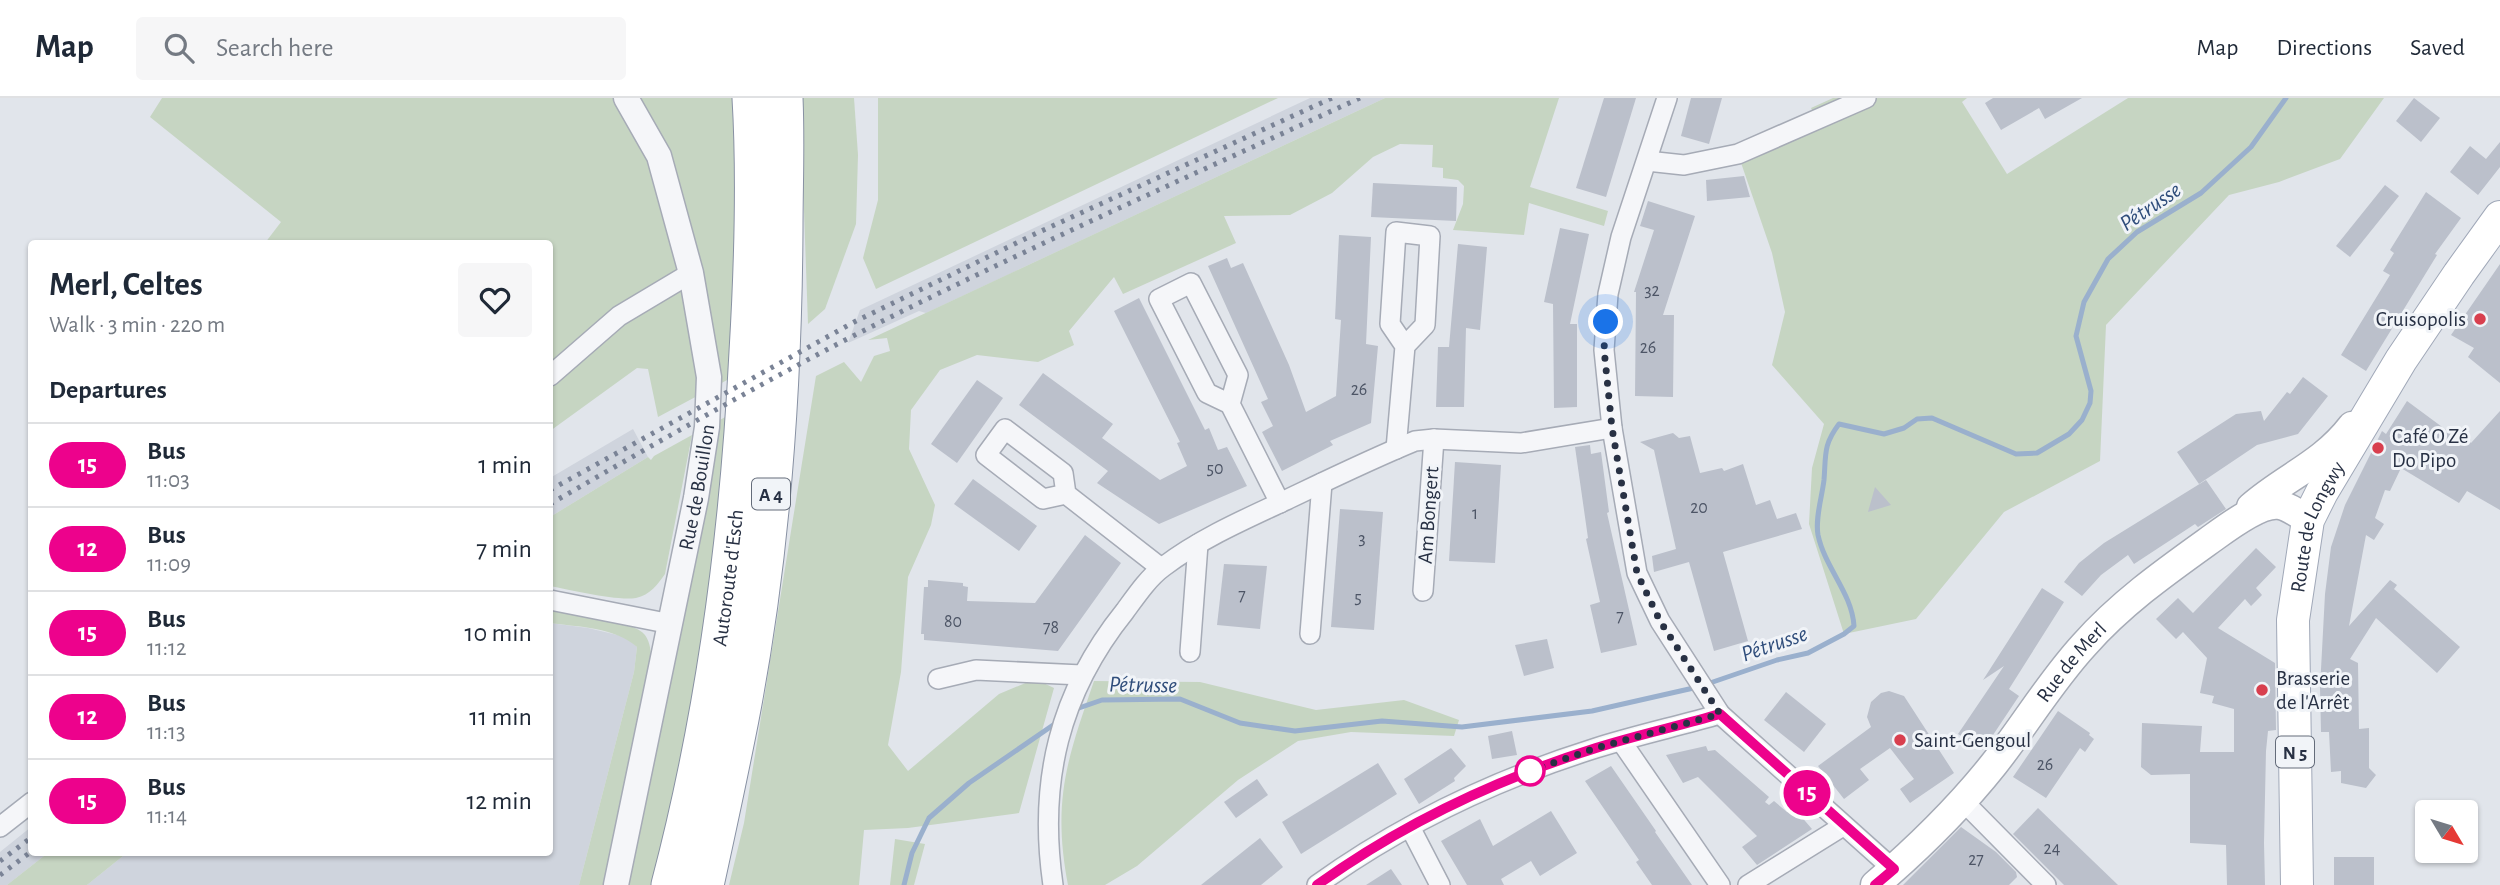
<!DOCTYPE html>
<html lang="en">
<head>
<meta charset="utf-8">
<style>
	body { margin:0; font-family:"Alegreya Sans",sans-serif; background:#f6f6f7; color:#1f2937; height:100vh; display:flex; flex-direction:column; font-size:26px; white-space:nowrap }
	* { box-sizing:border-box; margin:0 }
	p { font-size:23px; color:#747a83 }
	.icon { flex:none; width:38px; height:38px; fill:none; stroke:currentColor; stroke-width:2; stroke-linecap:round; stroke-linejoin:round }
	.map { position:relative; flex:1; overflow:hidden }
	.drawer { position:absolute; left:28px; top:142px; width:525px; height:616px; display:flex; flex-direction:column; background:#fff; border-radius:7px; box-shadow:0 2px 5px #0004 }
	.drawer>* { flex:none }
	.badge { padding:0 14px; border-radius:23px; font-size:24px; line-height:46px }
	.needle { width:46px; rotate:128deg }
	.controls { position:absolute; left:2415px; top:702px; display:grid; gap:14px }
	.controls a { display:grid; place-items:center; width:63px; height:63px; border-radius:7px; background:#fff; box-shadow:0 2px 5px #0004; font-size:35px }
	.you { position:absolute; width:35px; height:35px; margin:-18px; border:5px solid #fff; border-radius:50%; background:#1a73e8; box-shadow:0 0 0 10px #1a73e833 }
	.map>.badge { position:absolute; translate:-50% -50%; box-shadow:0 0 0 4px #fff }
	h2 { padding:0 21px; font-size:26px; line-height:63px }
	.round { display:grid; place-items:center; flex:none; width:74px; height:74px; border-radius:7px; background:#f6f6f7 }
	.summary { display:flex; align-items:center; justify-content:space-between; height:119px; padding:0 21px }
	h1 { font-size:33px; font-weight:700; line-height:52px }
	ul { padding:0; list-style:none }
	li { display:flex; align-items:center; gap:21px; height:84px; padding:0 21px; border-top:2px solid #e0e1e3 }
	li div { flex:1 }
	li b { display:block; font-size:26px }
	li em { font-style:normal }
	li .badge { min-width:77px; font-weight:700; text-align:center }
	header { display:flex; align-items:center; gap:42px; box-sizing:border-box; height:98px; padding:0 35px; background:#fff; border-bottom:2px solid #e0e1e3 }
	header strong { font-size:33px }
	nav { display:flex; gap:38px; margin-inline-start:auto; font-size:24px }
	.search { width:490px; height:63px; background:#f6f6f7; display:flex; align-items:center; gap:18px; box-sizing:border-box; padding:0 24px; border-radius:7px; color:#747a83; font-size:26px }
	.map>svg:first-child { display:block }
</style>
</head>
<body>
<header>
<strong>Map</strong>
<div class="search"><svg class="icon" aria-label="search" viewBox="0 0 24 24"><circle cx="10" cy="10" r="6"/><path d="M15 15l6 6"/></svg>Search here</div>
<nav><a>Map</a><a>Directions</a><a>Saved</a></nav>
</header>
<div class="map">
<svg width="2500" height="787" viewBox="0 0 2500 787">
	<rect width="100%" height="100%" fill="#e1e5eb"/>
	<g fill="#cfd4dd">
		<polygon points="1310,0 1385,0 926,215 919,213 848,245 860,212"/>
		<polygon points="633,331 648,359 550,419 550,380"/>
		<polygon points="550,525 588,530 626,539 637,549 634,574 579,787 87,787 128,754 550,754"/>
		<polygon points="31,729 32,754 49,754 7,787 0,787 0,754"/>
	</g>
	<g fill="#c6d5c2">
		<polygon points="162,0 732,0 736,92 729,281 658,319 648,271 637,270 550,333 550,145 265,145 281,124 150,19"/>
		<polygon points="800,0 854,0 858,57 856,126 825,211 808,226"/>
		<polygon points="878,0 1278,0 876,191 863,160 878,102"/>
		<polygon points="1385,0 1559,0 1530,89 1608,113 1604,128 1529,105 1524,137 1453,132 1463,106 1464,88 1458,82 1443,80 1443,70 1432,69 1433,47 1400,46 1373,59 1332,95 1290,117 1224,118 1236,145 1123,196 1114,179 1069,233 1074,247 1038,264 977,257 940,272 911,312 909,351 935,407 931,427 908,479 901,574 888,647 908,673 999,596 1035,581 1054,590 1019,715 908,730 864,732 859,787 729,787 744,725 816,278 844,264 861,284 874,258 890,253 887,240 868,242"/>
		<polygon points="1833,0 1967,0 1962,4 2007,76 2128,0 2384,0 2340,61 2279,84 2229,97 2106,227 2100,363 2004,414 1916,521 1844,536 1809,426 1812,370 1824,326 1772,267 1785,214 1772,155 1738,56 1816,20 1811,10"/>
		<polygon points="729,317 711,485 693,608 654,787 628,787 718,323"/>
		<path d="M692 337 665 476C658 486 650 497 636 500 616 503 571 492 550 488V419L648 359 651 362 654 358Z"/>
		<path d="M550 513C570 516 634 522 645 537 652 547 651 559 651 570L605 787H579L634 574 637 549C615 529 578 529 550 525Z"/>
		<path d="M1094 583 1200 584 1316 612 1404 602 1459 622 1454 638 1351 634 1298 643 1238 682 1137 768 1105 787H1068C1052 703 1067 661 1094 583Z"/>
		<polygon points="895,741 925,746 914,787 890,787"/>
		<polygon points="49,754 128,754 87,787 7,787"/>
	</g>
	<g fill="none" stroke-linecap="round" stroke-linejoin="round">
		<g stroke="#9ab0cd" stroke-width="5">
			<path d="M1707 586 1777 562 1808 555 1844 536 1854 528C1852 495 1825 470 1818 437 1815 420 1822 399 1824 382 1826 357 1823 347 1839 326L1884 336 1904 330 1917 321 1932 320 2016 356 2037 355 2069 336 2082 322 2090 305 2091 293 2076 238 2084 204 2108 161 2137 134 2201 95 2251 49 2286 0"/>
			<polyline points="1076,611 1102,602 1180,601 1240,625 1295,633 1382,623 1462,629 1592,613 1698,589"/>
			<polyline points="904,787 912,755 929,720 969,685 1059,623"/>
		</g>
	</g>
	<g fill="#bbc0cb">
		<polygon points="1604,0 1636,0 1606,99 1576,90"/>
		<polygon points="1691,0 1722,0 1709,46 1681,38"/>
		<polygon points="1993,0 2082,0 2045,21 2039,10 2001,32 1985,5"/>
		<polygon points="2414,0 2440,20 2421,44 2396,23"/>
		<polygon points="2500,44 2500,69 2478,97 2450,74 2470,48 2486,61"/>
		<polygon points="1744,78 1750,99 1707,103 1706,82"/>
		<polygon points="1373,85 1457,89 1456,123 1371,119"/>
		<polygon points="2385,87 2399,98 2350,159 2336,148"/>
		<polygon points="2426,94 2461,120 2435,156 2437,157 2366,273 2341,257 2390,177 2383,173 2394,155 2390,152"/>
		<polygon points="1648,103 1695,118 1663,217 1674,217 1673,299 1635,298 1636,194 1634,194 1654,132 1640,128"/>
		<polygon points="1560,130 1589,136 1570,226 1577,226 1577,309 1554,310 1553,206 1544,204"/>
		<polygon points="1339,137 1371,139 1366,246 1378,248 1371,325 1330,343 1333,347 1282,373 1262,334 1273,328 1261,304 1268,301 1208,168 1227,160 1231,170 1243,165 1289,267 1306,314 1336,298 1341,222 1335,221"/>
		<polygon points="1458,146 1487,149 1480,232 1466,230 1464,309 1436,309 1438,249 1449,249"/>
		<polygon points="2500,166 2500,285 2468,259 2474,250 2451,237"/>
		<polygon points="1139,200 1205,332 1209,330 1218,352 1227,349 1247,388 1159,426 1097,385 1108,373 1019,307 1043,275 1113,326 1102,340 1160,382 1187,368 1177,345 1180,344 1114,213"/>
		<polygon points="2303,279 2328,298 2298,336 2257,347 2199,386 2177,354 2236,316 2261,313 2264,323 2287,294 2290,296"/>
		<polygon points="977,282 1003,300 957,365 931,346"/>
		<polygon points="2407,303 2453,337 2456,332 2471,345 2500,313 2500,412 2467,393 2459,405 2401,370 2390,393 2385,392 2375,420 2384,426 2374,442 2366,437 2349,528 2390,482 2397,487 2394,491 2460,549 2437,575 2376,520 2350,561 2358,565 2359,631 2369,630 2369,670 2376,677 2366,690 2341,685 2341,673 2331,674 2329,634 2321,634 2320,590 2325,496 2331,449 2345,407 2382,333 2386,336"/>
		<polygon points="1673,335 1679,340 1690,338 1700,375 1722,370 1724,373 1743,366 1756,407 1770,402 1777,421 1796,415 1802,431 1723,454 1748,543 1714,553 1689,464 1654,474 1652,458 1676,451 1654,352 1640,344"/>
		<polygon points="1590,347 1591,356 1601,354 1609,414 1607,415 1637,547 1601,555 1590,507 1600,504 1586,441 1588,440 1575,349"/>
		<polygon points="1455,364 1501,367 1495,465 1449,463"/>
		<polygon points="973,381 1037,428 1019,453 954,406"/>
		<polygon points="2206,382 2226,411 2198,429 2195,426 2134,466 2128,457 2101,477 2082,498 2064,484 2079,465 2104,445"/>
		<polygon points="1875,389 1891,407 1868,414"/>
		<polygon points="1340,411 1383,414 1374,532 1331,529"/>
		<polygon points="1085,437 1121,465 1058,553 924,542 924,536 921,536 924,489 928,489 928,482 963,485 963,488 968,489 967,503 1035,505"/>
		<polygon points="2256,450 2276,469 2256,490 2262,497 2251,508 2245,501 2218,530 2275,565 2276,632 2268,633 2266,653 2264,745 2265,787 2227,787 2226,747 2190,745 2190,676 2151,677 2141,669 2142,625 2202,628 2200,654 2234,654 2234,611 2212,605 2214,598 2200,595 2207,560 2183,534 2176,541 2156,521 2178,500 2193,515"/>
		<polygon points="1224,466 1267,468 1260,531 1217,527"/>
		<polygon points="2042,490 2064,504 2009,591 2019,598 1983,652 1958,636 2004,568 1983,582"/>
		<polygon points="1547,541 1554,570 1524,578 1515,547"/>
		<polygon points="1889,593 1904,598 1954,675 1910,705 1900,691 1914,681 1890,650 1860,671 1869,682 1844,701 1818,668 1871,629 1867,619 1871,604 1881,595"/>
		<polygon points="1786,594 1826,626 1804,654 1764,622"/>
		<polygon points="2058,613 2090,635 2089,637 2094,641 2085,654 2080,650 2046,700 2013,679"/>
		<polygon points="1512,633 1517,657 1492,661 1488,638"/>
		<polygon points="1706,648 1708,653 1715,652 1769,699 1765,704 1769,707 1774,703 1787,714 1793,709 1812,731 1757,767 1742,749 1757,738 1698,679 1683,685 1666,657"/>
		<polygon points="1451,650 1466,668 1454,680 1455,683 1419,706 1404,681"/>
		<polygon points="1378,665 1397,696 1301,756 1282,724"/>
		<polygon points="1611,668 1656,733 1655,734 1692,787 1652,787 1636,764 1639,762 1585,683"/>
		<polygon points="1257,681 1268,697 1236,720 1224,704"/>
		<polygon points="2038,710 2118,787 2064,787 2013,736"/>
		<polygon points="1551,713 1577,755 1540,778 1531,763 1501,781 1504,787 1467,787 1441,743 1480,721 1493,748"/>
		<polygon points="1961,729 1996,754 2016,774 2017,779 2009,787 1903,787"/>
		<polygon points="1260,740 1283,769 1261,787 1201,787"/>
		<rect x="2334" y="759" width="40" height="28"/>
		<polygon points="1391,771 1402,787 1366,787"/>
	</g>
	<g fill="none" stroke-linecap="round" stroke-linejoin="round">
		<defs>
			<g id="minor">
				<polyline points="1667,0 1621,139 1608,196 1604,252 1612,330 1637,475 1660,523 1720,616 1893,771"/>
				<polyline points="1647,63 1684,67 1738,56 1866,0"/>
				<polyline points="550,278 619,218 691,175"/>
				<polyline points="1230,306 1207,295 1159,201 1191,185 1238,277 1230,306 1280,405"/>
				<polyline points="1396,351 1405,248 1390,226 1396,134 1430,138 1425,227 1405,248"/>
				<polyline points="1066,396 1043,401 986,357 1005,331 1063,375 1066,396 1161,470"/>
				<polyline points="1423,493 1434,341"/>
				<polyline points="550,502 671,526"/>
				<polyline points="1310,536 1322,385"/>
				<polyline points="1190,554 1198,446"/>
				<polyline points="938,581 976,572 1082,577"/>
				<polyline points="1621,643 1720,787"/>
				<polyline points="1962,702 2046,787"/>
				<polyline points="0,729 32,704"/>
				<polyline points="1410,729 1440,787"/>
				<path d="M1053 787C1038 684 1059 595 1125 513 1136 498 1148 480 1163 469 1200 441 1243 422 1284 403 1328 382 1371 361 1415 343L1434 341 1521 345 1612 330"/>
				<path d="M1317 787C1402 726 1497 681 1596 650 1637 637 1679 628 1720 616"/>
				<polyline points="1748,787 1843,728"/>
			</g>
			<g id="tertiary">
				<path id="s1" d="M616 787 696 400 707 329 709 279 691 175 659 58 626 0"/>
			</g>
			<g id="secondary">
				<path d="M2251 409C2285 379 2322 367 2352 328"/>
				<path id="s2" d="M1875 787C1917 751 1959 710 1994 666 2025 627 2050 584 2084 547 2122 504 2168 472 2214 439 2229 428 2262 404 2280 407 2290 409 2300 417 2308 422"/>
			</g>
			<g id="primary">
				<path id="s3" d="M2297 787 2293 522 2308 422 2322 394 2401 262 2459 176 2500 119"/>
			</g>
			<g id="motorway">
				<path id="s4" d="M670 787C716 613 739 433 748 254 753 170 756 84 751 0"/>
				<path d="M705 787C717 732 729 677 740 621 771 461 783 296 784 132 784 88 786 44 784 0"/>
			</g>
		</defs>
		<use href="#minor" stroke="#a6abb6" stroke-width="22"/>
		<use href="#tertiary" stroke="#a6abb6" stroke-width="27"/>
		<use href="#secondary" stroke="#a6abb6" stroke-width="31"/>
		<use href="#primary" stroke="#a0a8b8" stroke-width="34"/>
		<use href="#motorway" stroke="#8891a3" stroke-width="39"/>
		<use href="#minor" stroke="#f5f6f9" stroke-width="19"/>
		<use href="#tertiary" stroke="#f5f6f9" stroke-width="24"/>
		<use href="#secondary" stroke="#fff" stroke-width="28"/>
		<use href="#primary" stroke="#fff" stroke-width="32"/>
		<use href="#motorway" stroke="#fff" stroke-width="37"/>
		<g stroke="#7a8396" stroke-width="5" stroke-dasharray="3.5 7" stroke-linecap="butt">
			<polyline points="550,392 856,223 1037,135 1332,0"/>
			<path d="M550 406C649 349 749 292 851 239 1018 154 1190 78 1360 0"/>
			<polyline points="0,763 32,739"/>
			<polyline points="0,777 32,753"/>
		</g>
	</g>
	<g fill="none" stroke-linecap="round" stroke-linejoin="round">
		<defs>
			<path id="line" d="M1317 787C1402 726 1497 681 1596 650 1637 637 1679 628 1720 616L1894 771 1875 787"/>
		</defs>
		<use href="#line" stroke="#fff" stroke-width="16"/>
		<use href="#line" stroke="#ed028c" stroke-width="10"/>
		<polyline stroke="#283144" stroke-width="7" stroke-dasharray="0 12.6" points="1530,673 1596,650 1720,616 1660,523 1637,475 1612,330 1604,251 1606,224"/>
	</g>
	<g fill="#d83f4e" stroke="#f1f4f8" stroke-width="2.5">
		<circle cx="2480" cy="221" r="7"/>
		<circle cx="2378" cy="350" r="7"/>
		<circle cx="2262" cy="592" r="7"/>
		<circle cx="1900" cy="642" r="7"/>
	</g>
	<circle fill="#fff" stroke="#ed028c" stroke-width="3.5" cx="1530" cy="673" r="14"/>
	<g text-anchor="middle" stroke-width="6" stroke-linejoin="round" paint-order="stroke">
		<g font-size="18" fill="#4d5566">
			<text x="1652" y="198">32</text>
			<text x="1648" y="255">26</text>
			<text x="1359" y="297">26</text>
			<text x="1215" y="376">50</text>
			<text x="1699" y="415">20</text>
			<text x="1475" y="421">1</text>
			<text x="1362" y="446">3</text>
			<text x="1242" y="503">7</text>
			<text x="1358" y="505">5</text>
			<text x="1620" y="524">7</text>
			<text x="953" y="529">80</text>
			<text x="1051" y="535">78</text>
			<text x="2045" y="672">26</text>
			<text x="2052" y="756">24</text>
			<text x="1976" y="767">27</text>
		</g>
		<g fill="#f1f4f8" stroke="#646c7a" stroke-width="2">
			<rect x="752" y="380.5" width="38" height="31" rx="5"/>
			<rect x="2276" y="638.5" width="38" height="31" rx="5"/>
		</g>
		<g font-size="19" font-weight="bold" fill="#283144">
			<text x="771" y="403">A 4</text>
			<text x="2295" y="661">N 5</text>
		</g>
		<g font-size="21" fill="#283144" stroke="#f1f4f8" text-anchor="start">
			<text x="2466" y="228" text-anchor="end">Cruisopolis</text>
			<text x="2392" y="345">Café O Zé<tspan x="2392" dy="24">Do Pipo</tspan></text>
			<text x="2276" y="587">Brasserie<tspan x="2276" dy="24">de l'Arrêt</tspan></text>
			<text x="1914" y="649">Saint-Gengoul</text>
		</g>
		<g font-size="21" fill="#283144" stroke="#f1f4f8">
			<text dy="7" stroke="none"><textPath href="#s1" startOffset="406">Rue de Bouillon</textPath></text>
			<text transform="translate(1428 417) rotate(-86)" y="7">Am Bongert</text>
			<text dy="7" stroke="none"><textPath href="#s3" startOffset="362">Route de Longwy</textPath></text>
			<text dy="7" stroke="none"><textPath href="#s4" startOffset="313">Autoroute d'Esch</textPath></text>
			<text dy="7" stroke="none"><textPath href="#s2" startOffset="298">Rue de Merl</textPath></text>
		</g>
		<g font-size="23" font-style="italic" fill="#2f4d7b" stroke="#f1f4f8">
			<text transform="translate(2150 108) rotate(-34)" y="8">Pétrusse</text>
			<text transform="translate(1774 545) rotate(-19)" y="8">Pétrusse</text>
			<text transform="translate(1143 586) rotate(1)" y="8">Pétrusse</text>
		</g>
	</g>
</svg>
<div class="controls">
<a><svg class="needle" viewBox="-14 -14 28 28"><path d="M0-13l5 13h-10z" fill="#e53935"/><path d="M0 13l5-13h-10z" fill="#747a83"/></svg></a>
</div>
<div class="you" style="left:1606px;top:224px"></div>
<b class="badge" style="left:1807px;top:695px;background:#ed028c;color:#fff">15</b>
<section class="drawer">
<div class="summary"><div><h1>Merl, Celtes</h1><p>Walk · 3 min · 220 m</p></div><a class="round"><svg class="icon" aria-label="heart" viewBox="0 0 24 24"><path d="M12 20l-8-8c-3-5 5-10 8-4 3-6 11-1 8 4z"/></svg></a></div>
<h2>Departures</h2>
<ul>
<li><span class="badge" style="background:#ed028c;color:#fff">15</span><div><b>Bus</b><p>11:03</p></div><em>1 min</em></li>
<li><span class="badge" style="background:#ed028c;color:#fff">12</span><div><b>Bus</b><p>11:09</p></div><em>7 min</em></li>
<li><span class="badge" style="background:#ed028c;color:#fff">15</span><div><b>Bus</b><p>11:12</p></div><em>10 min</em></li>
<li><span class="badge" style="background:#ed028c;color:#fff">12</span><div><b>Bus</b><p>11:13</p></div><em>11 min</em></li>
<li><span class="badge" style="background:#ed028c;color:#fff">15</span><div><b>Bus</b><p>11:14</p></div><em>12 min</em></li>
</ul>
</section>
</div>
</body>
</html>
